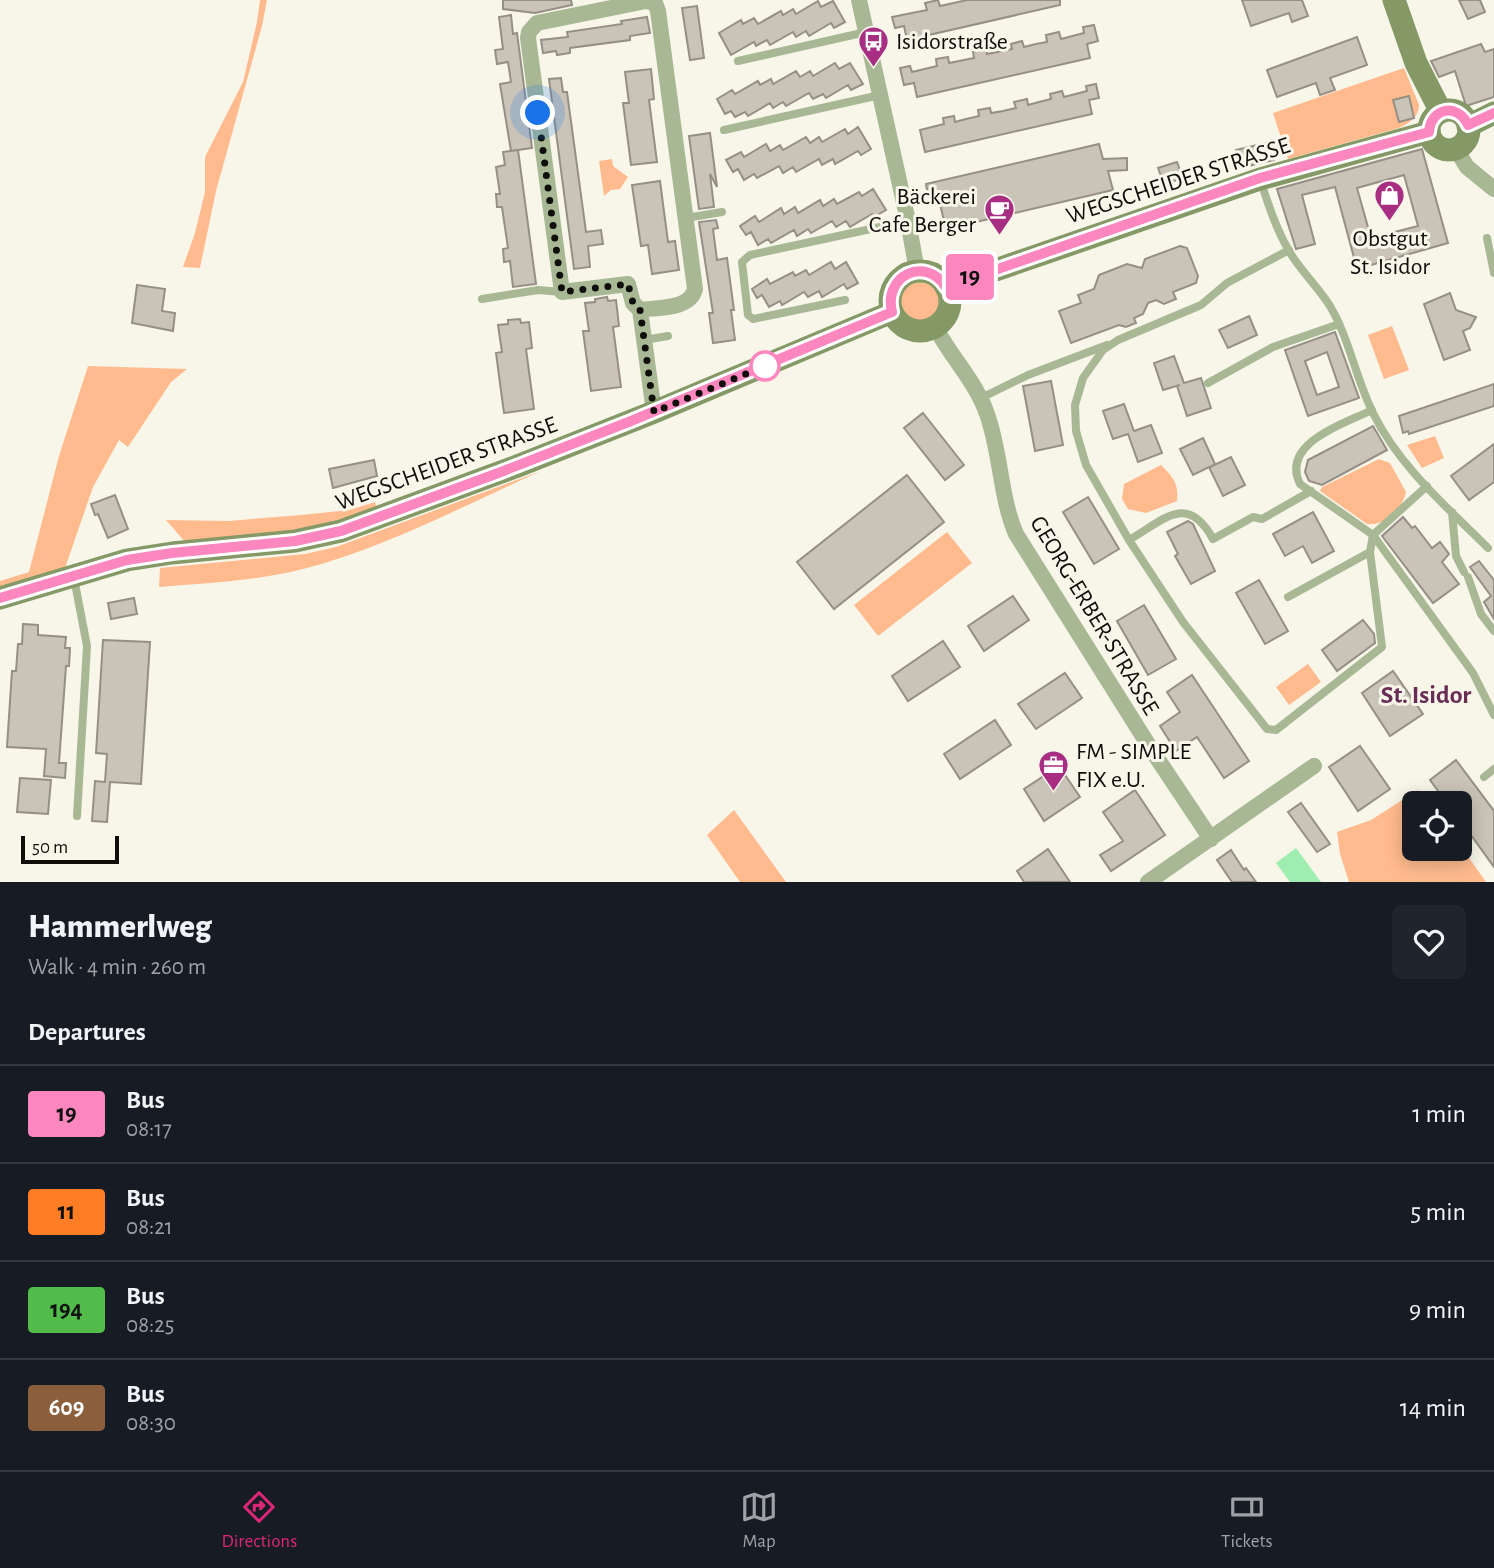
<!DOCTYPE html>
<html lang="en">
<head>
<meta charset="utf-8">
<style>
	body { margin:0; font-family:"Alegreya Sans",sans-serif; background:#20242c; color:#f1f3f6; height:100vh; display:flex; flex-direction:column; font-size:26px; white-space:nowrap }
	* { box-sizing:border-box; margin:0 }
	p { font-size:23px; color:#9ea1a6 }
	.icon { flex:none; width:38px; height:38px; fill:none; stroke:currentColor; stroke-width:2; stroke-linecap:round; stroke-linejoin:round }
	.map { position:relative; height:882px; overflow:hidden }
	.drawer { display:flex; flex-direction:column; background:#171b24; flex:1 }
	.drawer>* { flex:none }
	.badge { padding:0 14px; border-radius:5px; font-size:24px; line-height:46px }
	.controls { position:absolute; left:1402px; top:791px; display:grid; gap:14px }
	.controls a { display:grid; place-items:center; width:70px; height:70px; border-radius:10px; background:#171b24; box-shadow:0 4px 18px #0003; font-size:35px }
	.scale { position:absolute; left:21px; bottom:18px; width:98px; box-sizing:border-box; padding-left:7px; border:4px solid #0f0e0a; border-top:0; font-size:19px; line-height:24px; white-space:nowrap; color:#0f0e0a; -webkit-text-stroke:5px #f7f6e9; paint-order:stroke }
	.you { position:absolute; width:35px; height:35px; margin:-18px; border:5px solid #fff; border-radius:50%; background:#1a73e8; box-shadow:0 0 0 10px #1a73e833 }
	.map>.badge { position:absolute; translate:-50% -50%; box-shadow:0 0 0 4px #fff }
	h2 { padding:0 28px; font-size:26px; line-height:63px }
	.round { display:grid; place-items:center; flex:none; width:74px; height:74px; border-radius:10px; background:#20242c }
	.overview { display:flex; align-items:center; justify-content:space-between; height:119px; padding:0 28px }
	h1 { font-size:33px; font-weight:800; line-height:52px }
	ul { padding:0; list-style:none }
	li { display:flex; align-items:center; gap:21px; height:98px; padding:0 28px; border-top:2px solid #363941 }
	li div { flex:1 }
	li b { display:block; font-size:26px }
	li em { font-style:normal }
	li .badge { min-width:77px; font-weight:700; text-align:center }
	.menu { display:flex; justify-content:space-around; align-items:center; height:98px; border-top:2px solid #363941; background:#171b24; font-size:19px; color:#9ea1a6 }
	.menu a { display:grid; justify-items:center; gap:4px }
	.menu .current { color:#db2777 }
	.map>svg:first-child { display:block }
</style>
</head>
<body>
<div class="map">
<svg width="1494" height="882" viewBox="0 0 1494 882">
	<rect width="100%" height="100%" fill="#f7f6e9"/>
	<g fill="#ffbb8e">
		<polygon points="260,0 267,0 262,26 216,191 200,268 183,267 195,233 205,192 205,157 243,82 257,22"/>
		<path d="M1404 68 1419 105C1419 117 1409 123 1399 128L1288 159 1273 113Z"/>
		<polygon points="612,159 613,166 628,177 620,189 611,190 604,196 599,161"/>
		<circle cx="920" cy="301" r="19"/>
		<polygon points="1392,326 1409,370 1384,379 1368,335"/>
		<polygon points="88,366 187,369 171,382 128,447 119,440 93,487 64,571 0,591 0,581 29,572 59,456"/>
		<polygon points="1435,436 1444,458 1422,468 1407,445"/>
		<path d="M1379 459 1390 463 1406 492C1403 508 1384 527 1367 524L1320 491 1322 487Z"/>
		<path d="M1161 465C1173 477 1179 484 1177 501L1146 513 1128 509 1122 499 1124 484Z"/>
		<path d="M541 471C463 506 385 548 303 569 256 581 207 583 159 587L160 568 305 554 336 547Z"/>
		<polygon points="375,502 376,506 371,513 312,530 186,543 166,520 228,521 301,515 349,510"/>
		<polygon points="947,532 972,563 878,636 854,605"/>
		<polygon points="1308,664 1321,682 1289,705 1276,687"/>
		<polygon points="1418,790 1427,803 1414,803 1414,849 1460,849 1460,845 1486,882 1349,882 1340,854 1337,832 1371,820"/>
		<polygon points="734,810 786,882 740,882 707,835"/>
	</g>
	<polygon fill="#9eedb1" points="1296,848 1321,882 1290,882 1276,863"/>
	<g fill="#cac3b8" stroke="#958f85" stroke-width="2" fill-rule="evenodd">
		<polygon points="503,0 571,0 572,5 535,13 503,9"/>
		<polygon points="938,0 940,6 967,0 1060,0 1060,5 907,40 904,26 895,28 892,17 927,10 925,3"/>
		<polygon points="1242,0 1302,0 1308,16 1292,22 1289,13 1251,26"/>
		<polygon points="1459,0 1480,0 1485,12 1468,19"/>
		<polygon points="818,1 821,7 833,1 845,22 834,28 831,23 809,36 806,31 796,37 793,32 770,45 767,40 756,46 754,42 731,55 719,33 741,20 743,24 754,18 758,24 781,11 783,15 793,9 796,14"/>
		<polygon points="697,6 704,58 690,60 682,8"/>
		<polygon points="511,15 513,34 517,33 532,148 511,151 500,84 511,82 508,62 497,64 495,50 503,49 499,17"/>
		<polygon points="647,17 650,33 630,36 630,40 570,48 570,53 557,55 556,51 543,53 541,40 568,37 567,32 622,24 621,21"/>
		<polygon points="1094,25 1098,41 1087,44 1090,58 917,97 914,83 904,85 900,68 910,66 912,72 937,66 936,59 948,57 949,63 974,58 973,52 986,48 987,54 1012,49 1011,44 1022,41 1024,47 1036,44 1047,42 1046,35 1059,32 1061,39 1084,33 1083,27"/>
		<polygon points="1357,37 1367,65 1330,78 1335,90 1320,95 1316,83 1277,97 1267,70"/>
		<polygon points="1481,44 1485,52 1494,49 1494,97 1466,106 1455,71 1439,77 1431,61"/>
		<polygon points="835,63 839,69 850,63 863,84 851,90 848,85 826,98 823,94 813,99 809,93 786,106 783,102 773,108 770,103 748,116 745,112 735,117 731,111 725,114 717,99 732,90 735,94 758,81 760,85 771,79 773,84 796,71 800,77 810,71 813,76"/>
		<polygon points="651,69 654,99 649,100 657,162 631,165 623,103 629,103 625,72"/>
		<polygon points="561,78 563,92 567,92 586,232 601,230 603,244 588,246 590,267 574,269 549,79"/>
		<polygon points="1096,84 1099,98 1089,100 1092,114 925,152 920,130 944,124 943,118 954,116 955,122 966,119 979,116 978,110 990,108 991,113 1003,111 1016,108 1014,102 1027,99 1028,105 1039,102 1051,99 1050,94 1062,91 1064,97 1087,91 1086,86"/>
		<polygon points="1409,96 1414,118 1399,122 1393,100"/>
		<polygon points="858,127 871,149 861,155 858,151 835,164 833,159 822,165 819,159 796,172 793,167 783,173 779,166 757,178 754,174 744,180 738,169 733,172 726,160 741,152 744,157 766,144 770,151 780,145 783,150 806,137 810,143 819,137 822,142 845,129 848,134"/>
		<polygon points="710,133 717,187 710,174 714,207 699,209 689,136"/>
		<polygon points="1270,142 1274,160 1240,168 1236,150"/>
		<polygon points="1099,144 1103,159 1127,158 1127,170 1108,171 1113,190 946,229 940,204 936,205 933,194 928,195 926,184"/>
		<path d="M1422 149 1448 243 1357 269 1335 187 1302 195 1315 244 1296 249 1277 189ZM1404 175 1418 226 1371 238 1357 188Z"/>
		<polygon points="518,150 536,284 513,287 510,261 504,262 503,249 508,248 502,207 497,207 496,194 500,194 496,167 505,165 503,152"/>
		<polygon points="1177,162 1183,178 1164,184 1158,168"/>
		<polygon points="660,181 668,242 675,241 679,270 652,274 648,245 641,246 632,185"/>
		<polygon points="873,189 886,210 874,217 872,214 850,227 846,221 836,227 832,221 811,233 808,229 797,236 794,230 771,243 768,239 758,245 751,232 746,235 740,226 755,216 759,222 781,208 784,214 795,207 798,213 820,200 823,206 834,199 837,204 859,192 862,196"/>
		<polygon points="716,220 718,228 713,229 717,260 727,258 734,310 731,310 735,340 713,343 709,313 713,313 699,222"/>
		<polygon points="1180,246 1187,248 1198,276 1196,283 1173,292 1176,299 1164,304 1156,300 1148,303 1143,314 1134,318 1136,323 1126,327 1119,325 1071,343 1059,311 1081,303 1078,295 1094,289 1099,275 1127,264 1142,268 1145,259"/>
		<polygon points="831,262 835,269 846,262 858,283 847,289 844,284 822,297 819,291 808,297 804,292 782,305 780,301 769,307 762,295 757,298 752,289 767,279 770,284 793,272 795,276 806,270 809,275"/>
		<polygon points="137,285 165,289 162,311 175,313 173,331 132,323"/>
		<polygon points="1450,293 1456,310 1476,317 1470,328 1463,331 1470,350 1444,360 1424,304"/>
		<polygon points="607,297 608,301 616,300 619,326 613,327 621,387 591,391 583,331 589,331 585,303 595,302 595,299"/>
		<polygon points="1249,316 1257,335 1228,348 1219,330"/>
		<polygon points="520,319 521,323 529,322 532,348 526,349 534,409 504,413 496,353 502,352 498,325 508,324 508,320"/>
		<path d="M1335 332 1359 398 1308 416 1285 350ZM1327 352 1339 387 1317 395 1305 361Z"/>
		<polygon points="1174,356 1184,383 1201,378 1211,408 1187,416 1177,386 1180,385 1163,390 1154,363"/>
		<polygon points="1051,381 1063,445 1035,451 1023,386"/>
		<polygon points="1494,384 1494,406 1409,434 1408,431 1403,433 1399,416"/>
		<polygon points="1124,404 1134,431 1151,425 1162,453 1138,462 1128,434 1113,439 1103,411"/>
		<polygon points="923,413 964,465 945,480 904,428"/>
		<polygon points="1373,426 1387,450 1322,485 1309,481 1305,472 1308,460"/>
		<polygon points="1203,438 1215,464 1210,467 1231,457 1245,485 1223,496 1209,467 1193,475 1180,449"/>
		<polygon points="1494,444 1494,482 1469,500 1451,476"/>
		<polygon points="374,460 377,476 333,488 329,469"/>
		<polygon points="907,475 944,522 834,609 797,562"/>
		<polygon points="115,495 128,529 108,538 98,514 95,515 91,504"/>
		<polygon points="1088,497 1119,549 1094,564 1063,512"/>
		<polygon points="1313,512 1334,551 1312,563 1303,546 1285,556 1273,534"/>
		<polygon points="1403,517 1412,528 1415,526 1432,548 1440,542 1449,554 1442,562 1459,584 1433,603 1382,536"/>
		<polygon points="1188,521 1193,524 1215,571 1191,584 1175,556 1178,554 1167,532"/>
		<polygon points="1479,561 1494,580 1494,619 1484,602 1491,596 1470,567"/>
		<polygon points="1259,580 1288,631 1265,644 1236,593"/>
		<polygon points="1013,596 1029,620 984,651 968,626"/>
		<polygon points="134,598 137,614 111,619 108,603"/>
		<polygon points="1144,605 1176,659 1148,675 1117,621"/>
		<polygon points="1363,620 1374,634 1375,643 1337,671 1322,650"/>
		<polygon points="23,624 38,625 38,635 66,637 65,648 70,648 69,666 66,666 59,763 66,763 65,778 44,776 46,749 7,747 12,671 16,671 18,644 22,644"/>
		<polygon points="103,640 150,642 141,784 110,782 107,822 92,821 95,781 105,782 107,754 96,753"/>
		<polygon points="943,641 960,667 908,701 892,676"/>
		<polygon points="1393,671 1423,714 1390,736 1362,693"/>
		<polygon points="1065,673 1082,698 1036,729 1018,704"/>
		<polygon points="1192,675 1249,761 1224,778 1197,737 1176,751 1160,726 1180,712 1167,692"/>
		<polygon points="995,720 1011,745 960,779 944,754"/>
		<polygon points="1360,746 1390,789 1358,811 1329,767"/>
		<polygon points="1456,760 1494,811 1494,867 1460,820 1460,803 1447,803 1430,780"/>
		<polygon points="1059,766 1080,797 1044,821 1024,789"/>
		<polygon points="20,778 51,780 48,814 17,812"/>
		<polygon points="1135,790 1165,835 1111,871 1100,855 1123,841 1103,812"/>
		<polygon points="1301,803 1330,844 1317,852 1288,812"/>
		<polygon points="1048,849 1070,882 1024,882 1017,871"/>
		<polygon points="1231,850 1244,870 1246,868 1256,882 1232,882 1217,860"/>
	</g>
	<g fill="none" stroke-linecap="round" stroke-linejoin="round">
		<g stroke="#a8b895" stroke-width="8">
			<polyline points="738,61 866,32"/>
			<polyline points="724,130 880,95"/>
			<path d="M1261 181C1268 205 1276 229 1289 251 1300 270 1318 287 1330 306 1350 340 1356 380 1374 415 1400 467 1448 508 1488 548"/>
			<polyline points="686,218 722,212"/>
			<polyline points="1487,238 1494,273"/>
			<polyline points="1289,250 1227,283 1201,305 1118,340 1103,350 1083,378 1075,405 1076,431 1086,465 1129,540 1183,622 1267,729 1276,730 1382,647 1370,552 1373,535 1473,673 1494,715"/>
			<polyline points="482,299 538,290 562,292"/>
			<polyline points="845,300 753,319 748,315 742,262 750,255 908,221"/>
			<polyline points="644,340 668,336"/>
			<polyline points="1208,383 1273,347 1339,324"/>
			<polyline points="981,398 1028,375 1107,345"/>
			<path d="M1372 410C1344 424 1280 443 1300 484L1373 535 1427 486"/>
			<polyline points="1452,512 1456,556 1464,572"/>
			<path d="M1129 540C1164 520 1187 492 1213 539L1253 517 1262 519 1311 491"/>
			<polyline points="1468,577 1481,614 1494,631"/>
			<polyline points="74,578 87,646 77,816"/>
			<polyline points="1288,597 1370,552"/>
			<polyline points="1484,777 1494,769"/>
		</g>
		<g stroke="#a8b895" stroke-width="16">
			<polyline points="859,0 908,221 917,271"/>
			<polyline points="1456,149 1467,167 1494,189"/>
			<path d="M640 310C658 307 690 310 695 289L658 11 655 3 646 1 537 23 529 32 528 38 562 292 628 284 633 303 640 310 654 412"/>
			<path d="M935 327C951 357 976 382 987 414 1001 453 1000 497 1016 534L1151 749 1211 839"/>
			<polyline points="1148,882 1314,766"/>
		</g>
		<g stroke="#849965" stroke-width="23">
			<polyline points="1394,0 1416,63 1441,112"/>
			<circle cx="1449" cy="130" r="20"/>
			<polyline points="1468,126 1494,113"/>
			<circle cx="920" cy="301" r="30"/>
			<polyline points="946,287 1260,179 1429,132"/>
			<polyline points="0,598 127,560 172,553 295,541 341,531 515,467 654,412 892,312"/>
		</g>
	</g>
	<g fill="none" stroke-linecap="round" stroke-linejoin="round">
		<defs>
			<path id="line" d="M0 598 127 560 172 553 295 541 341 531 501 472 631 421 892 312C883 276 925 255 946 287L1260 178 1429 132C1431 107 1458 103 1468 125L1494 113"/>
		</defs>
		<use href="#line" stroke="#fff" stroke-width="16"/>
		<use href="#line" stroke="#fc87bf" stroke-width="10"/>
		<polyline stroke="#0f0e0a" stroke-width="7" stroke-dasharray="0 12.6" points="538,113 562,292 628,284 633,303 640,310 654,412 765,366"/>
	</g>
	<defs>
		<symbol id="bus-pin" viewBox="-11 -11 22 30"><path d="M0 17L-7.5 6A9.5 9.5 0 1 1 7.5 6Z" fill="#a72e83" stroke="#f7f6e9"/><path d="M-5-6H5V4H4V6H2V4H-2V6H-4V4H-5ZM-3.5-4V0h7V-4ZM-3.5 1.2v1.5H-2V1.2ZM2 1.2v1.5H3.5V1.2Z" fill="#fff"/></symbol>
		<symbol id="shop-pin" viewBox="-11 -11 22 30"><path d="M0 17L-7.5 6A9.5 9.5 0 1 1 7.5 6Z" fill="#a72e83" stroke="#f7f6e9"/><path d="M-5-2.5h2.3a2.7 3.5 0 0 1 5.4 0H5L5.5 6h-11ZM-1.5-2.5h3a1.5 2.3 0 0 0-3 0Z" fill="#fff"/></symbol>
		<symbol id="cafe-pin" viewBox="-11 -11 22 30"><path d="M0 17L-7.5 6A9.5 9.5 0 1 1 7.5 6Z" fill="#a72e83" stroke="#f7f6e9"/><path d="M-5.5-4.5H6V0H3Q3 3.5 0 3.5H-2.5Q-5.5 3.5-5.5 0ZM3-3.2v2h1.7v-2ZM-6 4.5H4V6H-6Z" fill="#fff"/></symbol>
		<symbol id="office-pin" viewBox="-11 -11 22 30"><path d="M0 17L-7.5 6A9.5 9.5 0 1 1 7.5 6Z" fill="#a72e83" stroke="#f7f6e9"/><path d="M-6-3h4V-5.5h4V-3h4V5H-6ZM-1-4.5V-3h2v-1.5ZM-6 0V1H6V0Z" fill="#fff"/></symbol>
	</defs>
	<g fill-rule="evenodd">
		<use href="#bus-pin" x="856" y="24" width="35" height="47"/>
		<use href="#shop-pin" x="1372" y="178" width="35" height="47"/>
		<use href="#cafe-pin" x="982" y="192" width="35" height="47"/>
		<use href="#office-pin" x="1036" y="748" width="35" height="47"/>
	</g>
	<circle fill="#fff" stroke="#fc87bf" stroke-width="3.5" cx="765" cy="366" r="14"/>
	<g text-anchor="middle" stroke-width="6" stroke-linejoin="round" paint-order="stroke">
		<g font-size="24" fill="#0f0e0a" stroke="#f7f6e9" text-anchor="start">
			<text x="896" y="49">Isidorstraße</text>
			<text x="976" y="204" text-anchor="end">Bäckerei<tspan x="976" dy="28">Cafe Berger</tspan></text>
			<text x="1390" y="246" text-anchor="middle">Obstgut<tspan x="1390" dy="28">St. Isidor</tspan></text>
			<text x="1076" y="759">FM - SIMPLE<tspan x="1076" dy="28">FIX e.U.</tspan></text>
		</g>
		<g font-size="24" fill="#0f0e0a" stroke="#f7f6e9">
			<text transform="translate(1178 180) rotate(-18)" y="8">WEGSCHEIDER STRASSE</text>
			<text transform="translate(446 463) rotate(-20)" y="8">WEGSCHEIDER STRASSE</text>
			<text transform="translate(1095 615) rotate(59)" y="8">GEORG-ERBER-STRASSE</text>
		</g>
		<g font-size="26" font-weight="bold" fill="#692d55" stroke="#f7f6e9">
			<text x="1426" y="703">St. Isidor</text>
		</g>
	</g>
</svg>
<div class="controls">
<a><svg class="icon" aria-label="locate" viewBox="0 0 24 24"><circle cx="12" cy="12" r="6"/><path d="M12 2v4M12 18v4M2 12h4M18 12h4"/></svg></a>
</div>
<div class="scale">50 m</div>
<div class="you" style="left:538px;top:113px"></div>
<b class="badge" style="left:970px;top:277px;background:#fc87bf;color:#111">19</b>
</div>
<section class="drawer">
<div class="overview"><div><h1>Hammerlweg</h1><p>Walk · 4 min · 260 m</p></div><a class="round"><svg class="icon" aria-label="heart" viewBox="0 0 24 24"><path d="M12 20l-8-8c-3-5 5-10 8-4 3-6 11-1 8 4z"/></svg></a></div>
<h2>Departures</h2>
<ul>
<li><span class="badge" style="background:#fc87bf;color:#111">19</span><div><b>Bus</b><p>08:17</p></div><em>1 min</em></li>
<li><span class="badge" style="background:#ff7d24;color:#111">11</span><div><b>Bus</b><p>08:21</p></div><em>5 min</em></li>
<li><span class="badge" style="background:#51bc4a;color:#111">194</span><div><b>Bus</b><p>08:25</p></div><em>9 min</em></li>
<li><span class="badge" style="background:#8b5e3c;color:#fff">609</span><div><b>Bus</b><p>08:30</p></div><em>14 min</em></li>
</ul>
</section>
<nav class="menu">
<a class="current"><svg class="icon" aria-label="directions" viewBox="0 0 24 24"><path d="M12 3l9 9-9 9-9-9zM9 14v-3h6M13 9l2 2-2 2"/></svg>Directions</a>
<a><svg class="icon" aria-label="map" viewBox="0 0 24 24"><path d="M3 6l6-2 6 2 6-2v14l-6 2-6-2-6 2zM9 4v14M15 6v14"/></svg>Map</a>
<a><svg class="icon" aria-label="tickets" viewBox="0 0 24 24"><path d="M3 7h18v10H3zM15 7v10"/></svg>Tickets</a>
</nav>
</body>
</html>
